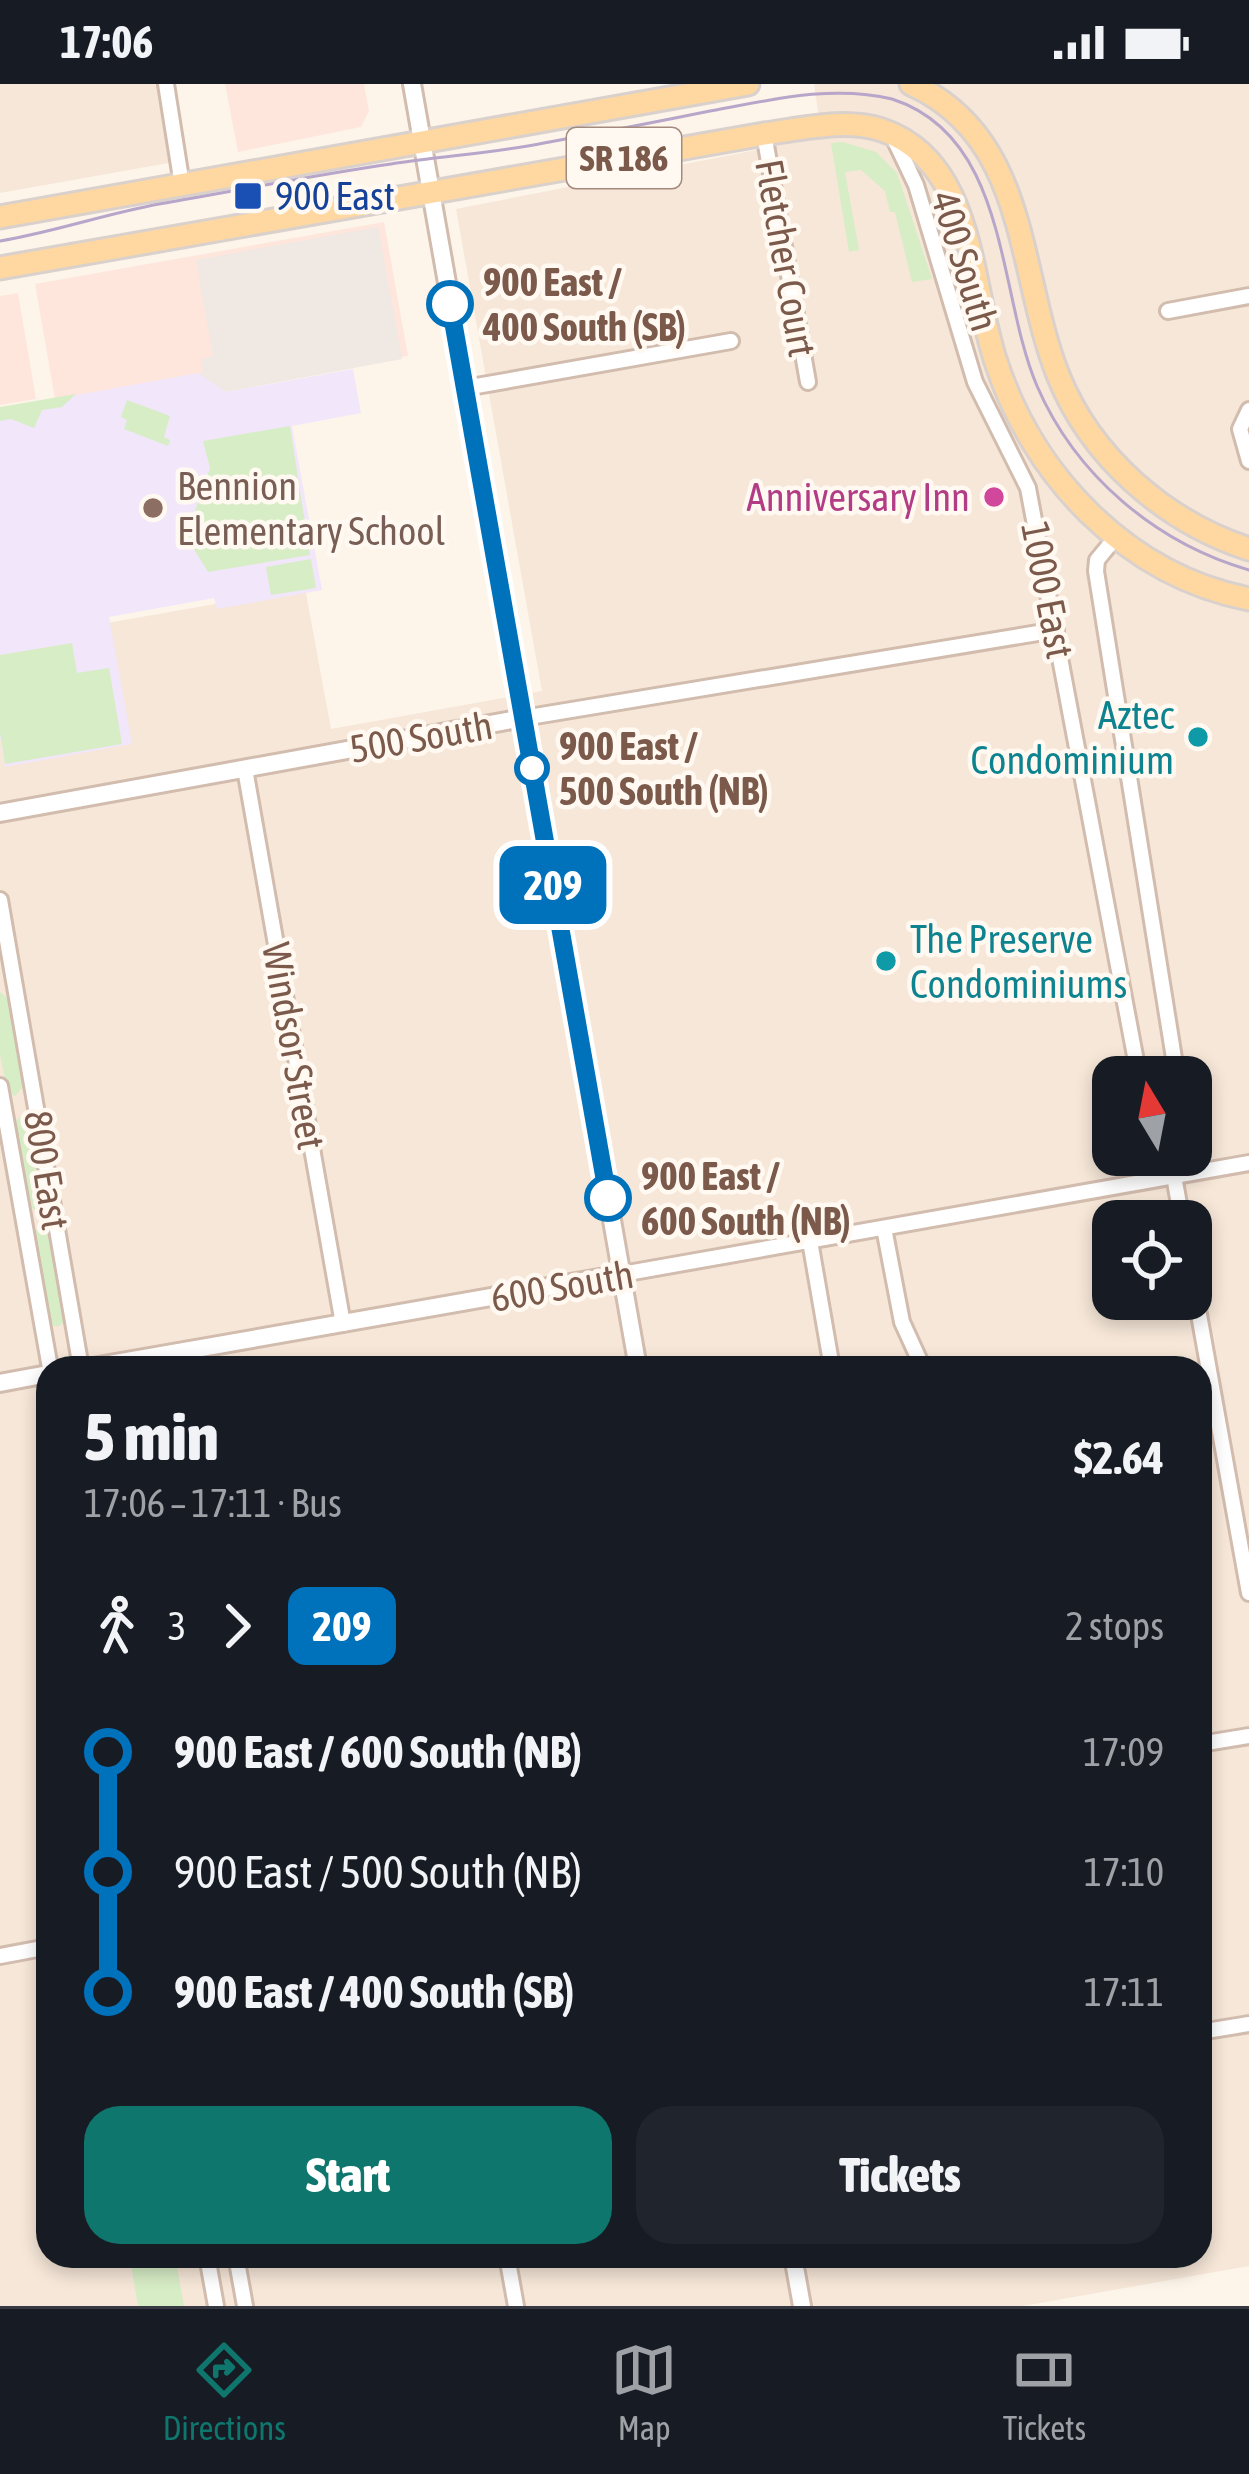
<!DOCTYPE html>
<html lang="en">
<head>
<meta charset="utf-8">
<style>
	body { margin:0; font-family:"Asap Condensed",sans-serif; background:#20242c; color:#f1f3f6; height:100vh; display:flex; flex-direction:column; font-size:45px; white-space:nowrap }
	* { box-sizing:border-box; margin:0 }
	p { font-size:39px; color:#9ea1a6 }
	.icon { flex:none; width:66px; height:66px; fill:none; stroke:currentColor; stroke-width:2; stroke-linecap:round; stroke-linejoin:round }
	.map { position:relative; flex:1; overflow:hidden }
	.sheet { position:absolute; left:36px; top:1272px; width:1176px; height:912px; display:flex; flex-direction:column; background:#171b24; border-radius:36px; box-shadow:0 6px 18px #0003 }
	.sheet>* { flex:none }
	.badge { padding:0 24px; border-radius:18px; font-size:42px; line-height:78px }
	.needle { width:78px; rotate:350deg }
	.controls { position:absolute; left:1092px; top:972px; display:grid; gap:24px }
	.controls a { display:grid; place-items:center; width:120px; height:120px; border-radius:24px; background:#171b24; box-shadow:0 6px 18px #0003; font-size:60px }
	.map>.badge { position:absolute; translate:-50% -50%; box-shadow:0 0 0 6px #fff }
	.legs { display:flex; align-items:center; gap:18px; height:132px; padding:0 48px; font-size:39px }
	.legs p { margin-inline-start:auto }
	.head { display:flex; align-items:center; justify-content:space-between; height:204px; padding:0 48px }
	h1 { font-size:66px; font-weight:800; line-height:90px }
	.action { display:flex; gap:24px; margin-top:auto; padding:24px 48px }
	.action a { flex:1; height:138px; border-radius:36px; background:#0f766e; color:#fff; font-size:48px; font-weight:800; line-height:138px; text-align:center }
	.action a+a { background:#20242c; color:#f1f3f6 }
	ul { padding:0 48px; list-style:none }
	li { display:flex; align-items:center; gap:42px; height:120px; font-size:45px }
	li i { display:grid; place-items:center; width:18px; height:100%; margin:0 15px; background:currentColor }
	li i::after { content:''; width:30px; height:30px; margin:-15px; border:9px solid; border-radius:50%; background:#171b24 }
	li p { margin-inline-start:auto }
	li:first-child i { background:linear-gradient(#0000 50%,currentColor 0) }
	li:last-child i { background:linear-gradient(currentColor 50%,#0000 0) }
	.status { display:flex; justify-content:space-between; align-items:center; height:84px; padding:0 60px; background:#171b24; direction:ltr }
	.status svg { height:33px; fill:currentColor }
	.tab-bar { display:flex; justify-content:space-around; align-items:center; height:168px; border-top:3px solid #363941; background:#171b24; font-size:33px; color:#9ea1a6 }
	.tab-bar a { display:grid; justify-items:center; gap:6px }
	.tab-bar .on { color:#0f766e }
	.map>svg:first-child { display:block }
</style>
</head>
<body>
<div class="status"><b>17:06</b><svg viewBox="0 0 49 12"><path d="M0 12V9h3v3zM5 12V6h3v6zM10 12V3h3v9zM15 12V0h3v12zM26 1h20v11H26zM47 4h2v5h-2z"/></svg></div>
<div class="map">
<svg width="1249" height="2222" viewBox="0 0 1249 2222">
	<rect width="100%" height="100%" fill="#fdf5ea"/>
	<g fill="#f6e7d8" fill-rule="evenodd">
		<polygon points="0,0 160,0 174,78 0,109"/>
		<path d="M814 0H1249V2182L1023 2222H0V558L305 504 331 645 542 607 456 125 822 53ZM1113 993H1191V1071H1113ZM1113 1137H1191V1215H1113ZM48 1284H1200V2172H48Z"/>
	</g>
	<g fill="#fee6dd">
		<polygon points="225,0 364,0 369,27 361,43 238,68"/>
		<polygon points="384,138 408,272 228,302 55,315 35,200"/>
		<polygon points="18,209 36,315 0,321 0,212"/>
	</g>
	<polygon fill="#efe8e3" points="378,143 402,275 226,308 198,289 203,286 201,275 213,272 196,176"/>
	<polygon fill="#f2e6fa" points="353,285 361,329 292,342 322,506 217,525 214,514 109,533 132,660 5,683 0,654 0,325 198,289 226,308"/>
	<g fill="#d7edc6">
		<polygon points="843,58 876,68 897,89 932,195 912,198 895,128 890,128 885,107 861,86 845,88 859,166 849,168 831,59"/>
		<polygon points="76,310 62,323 42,326 34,344 11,335 0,337 0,323"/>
		<polygon points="127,316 170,332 164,353 170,356 168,362 124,345 127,336 121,333"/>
		<polygon points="290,342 310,471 208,488 186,452 210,384 203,357"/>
		<polygon points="311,475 316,504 271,511 266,483"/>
		<polygon points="72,559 77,589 109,584 122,660 5,680 0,649 0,571"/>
		<polygon points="0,908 7,914 23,1003 15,1012 7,1007 0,970"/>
		<polygon points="20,1033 29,1039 43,1117 35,1126 26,1120 13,1040"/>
		<polygon points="41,1142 48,1148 63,1232 63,1239 57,1243 47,1239 32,1150"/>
		<polygon points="137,2172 175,2172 184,2222 138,2222 130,2175"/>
	</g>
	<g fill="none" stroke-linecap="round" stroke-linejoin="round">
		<defs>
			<g id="minor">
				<polyline points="166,0 182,101"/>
				<polyline points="764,50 808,298"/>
				<polyline points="895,57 916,101 975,298 1028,404 1139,993"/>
				<polyline points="1168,227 1249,212"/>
				<polyline points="465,304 731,257"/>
				<polyline points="1249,326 1240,345 1249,377"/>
				<polyline points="1116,453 1097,476 1096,487 1177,993"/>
				<polyline points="523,634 1056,546"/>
				<polyline points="245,685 343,1240"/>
				<polyline points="0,816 81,1284"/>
				<polyline points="0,1002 50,1284"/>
				<polyline points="1160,1071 1174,1092 1182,1137"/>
				<polyline points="884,1144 902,1238 923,1284"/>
				<polyline points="810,1157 832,1284"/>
				<polyline points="1191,1186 1249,1509"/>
				<polyline points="622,1190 1249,1079"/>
				<polyline points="1200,1660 1249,1652"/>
				<polyline points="0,1872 48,1863"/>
				<polyline points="1200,1948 1249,1940"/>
				<polyline points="207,2172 216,2222"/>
				<polyline points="236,2172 245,2222"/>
				<polyline points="507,2172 516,2222"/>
			</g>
			<g id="tertiary">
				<polyline points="412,0 638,1284"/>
				<polyline points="0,729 523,634"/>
				<polyline points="87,1284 622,1190"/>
				<polyline points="0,1299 48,1290"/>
				<polyline points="793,2172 802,2222"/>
			</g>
			<g id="primary">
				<path d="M911 0C1029 53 1017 187 1058 291 1091 374 1166 438 1249 465"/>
				<polyline points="0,133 748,0"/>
				<path d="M0 184 764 50C802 45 846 34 882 46 974 77 970 199 995 275 1032 392 1127 491 1249 515"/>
			</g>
		</defs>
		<use href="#minor" stroke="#d2bcae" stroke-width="20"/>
		<use href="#tertiary" stroke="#d2bcae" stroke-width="22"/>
		<use href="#primary" stroke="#dad1cd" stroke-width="27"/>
		<use href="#minor" stroke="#fff" stroke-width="14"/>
		<use href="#tertiary" stroke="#fff" stroke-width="16"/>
		<use href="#primary" stroke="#fed8a0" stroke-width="21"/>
		<path stroke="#b8a6ca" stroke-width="3" d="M0 157C54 148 105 130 159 120 236 107 314 91 391 80 442 72 494 69 544 59 598 49 651 39 705 28 766 17 831 0 892 15 1010 53 997 209 1037 302 1076 392 1156 459 1249 486"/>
	</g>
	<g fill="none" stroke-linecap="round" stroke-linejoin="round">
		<defs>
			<polyline id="line-1" points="450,220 608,1114"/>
		</defs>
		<use href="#line-1" stroke="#fff" stroke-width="27"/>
		<use href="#line-1" stroke="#0072bc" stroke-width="18"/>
	</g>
	<rect fill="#1a4fb4" stroke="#fff9f1" stroke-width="4.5" x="233" y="97" width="30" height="30" rx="6"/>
	<g fill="#fff" stroke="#0072bc" stroke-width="6">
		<circle cx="450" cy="220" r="21"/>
		<circle cx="532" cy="684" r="15"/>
		<circle cx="608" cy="1114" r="21"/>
	</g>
	<circle fill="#d1479c" stroke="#fff9f1" stroke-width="4.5" cx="994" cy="413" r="12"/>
	<circle fill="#8d6e63" stroke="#fff9f1" stroke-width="4.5" cx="153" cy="424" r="12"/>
	<g fill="#0f9aa8" stroke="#fff9f1" stroke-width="4.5">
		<circle cx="1198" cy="653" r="12"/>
		<circle cx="886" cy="877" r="12"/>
	</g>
	<g text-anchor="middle" stroke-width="9" stroke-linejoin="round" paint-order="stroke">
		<rect fill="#fff9f1" stroke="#a38a7d" stroke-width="3" x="567" y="44" width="114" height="60" rx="9"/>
		<g font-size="36" font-weight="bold" fill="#7b5a4b">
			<text x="624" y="87">SR 186</text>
		</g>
		<g font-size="39" fill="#164399" stroke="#fff9f1" text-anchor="start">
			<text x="275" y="126">900 East</text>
		</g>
		<g font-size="39" fill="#7b5a4b" stroke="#fff9f1">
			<text transform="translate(786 174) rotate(80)" y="14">Fletcher Court</text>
			<text transform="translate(965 177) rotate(73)" y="14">400 South</text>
			<text transform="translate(1048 506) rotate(79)" y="14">1000 East</text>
			<text transform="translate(421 653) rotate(-10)" y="14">500 South</text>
			<text transform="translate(294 962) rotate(80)" y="14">Windsor Street</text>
			<text transform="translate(47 1086) rotate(81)" y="14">800 East</text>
			<text transform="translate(562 1202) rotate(-10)" y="14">600 South</text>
		</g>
		<g font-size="39" font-weight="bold" fill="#7b5a4b" stroke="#fff9f1" text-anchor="start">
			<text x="483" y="212">900 East /<tspan x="483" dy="45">400 South (SB)</tspan></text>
			<text x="559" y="676">900 East /<tspan x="559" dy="45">500 South (NB)</tspan></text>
			<text x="641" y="1106">900 East /<tspan x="641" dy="45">600 South (NB)</tspan></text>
		</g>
		<g font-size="39" fill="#785e54" stroke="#fff9f1" text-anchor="start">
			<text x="177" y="416">Bennion<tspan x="177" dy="45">Elementary School</tspan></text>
		</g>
		<g font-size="39" fill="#b23c85" stroke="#fff9f1" text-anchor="end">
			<text x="970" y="427">Anniversary Inn</text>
		</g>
		<g font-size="39" fill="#0d838f" stroke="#fff9f1" text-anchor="end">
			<text x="1174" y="645">Aztec<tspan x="1174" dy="45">Condominium</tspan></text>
			<text x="910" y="869" text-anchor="start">The Preserve<tspan x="910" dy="45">Condominiums</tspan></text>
		</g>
	</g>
</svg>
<div class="controls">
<a><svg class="needle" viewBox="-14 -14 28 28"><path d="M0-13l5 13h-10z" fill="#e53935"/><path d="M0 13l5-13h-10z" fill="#9ea1a6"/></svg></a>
<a><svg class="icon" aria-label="locate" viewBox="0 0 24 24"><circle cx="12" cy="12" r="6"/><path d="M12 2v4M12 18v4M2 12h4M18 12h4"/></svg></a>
</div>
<b class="badge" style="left:553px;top:801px;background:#0072bc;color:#fff">209</b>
<section class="sheet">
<div class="head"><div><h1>5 min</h1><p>17:06 – 17:11 · Bus</p></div><b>$2.64</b></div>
<div class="legs"><svg class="icon" aria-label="walk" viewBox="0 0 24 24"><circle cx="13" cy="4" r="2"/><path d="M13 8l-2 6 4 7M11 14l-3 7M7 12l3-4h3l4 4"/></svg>3<svg class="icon" aria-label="forward" viewBox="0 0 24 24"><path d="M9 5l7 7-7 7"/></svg><b class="badge" style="background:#0072bc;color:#fff">209</b><p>2 stops</p></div>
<ul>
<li><i style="color:#0072bc"></i><b>900 East / 600 South (NB)</b><p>17:09</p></li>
<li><i style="color:#0072bc"></i><span>900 East / 500 South (NB)</span><p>17:10</p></li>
<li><i style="color:#0072bc"></i><b>900 East / 400 South (SB)</b><p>17:11</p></li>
</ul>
<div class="action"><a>Start</a><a>Tickets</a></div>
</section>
</div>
<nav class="tab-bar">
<a class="on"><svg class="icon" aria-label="directions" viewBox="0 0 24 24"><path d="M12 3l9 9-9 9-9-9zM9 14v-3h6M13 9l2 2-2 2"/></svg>Directions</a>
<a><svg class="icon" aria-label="map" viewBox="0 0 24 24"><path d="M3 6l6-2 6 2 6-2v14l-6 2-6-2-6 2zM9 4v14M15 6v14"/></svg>Map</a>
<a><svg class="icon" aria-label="tickets" viewBox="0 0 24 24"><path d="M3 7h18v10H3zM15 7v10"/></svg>Tickets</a>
</nav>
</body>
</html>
